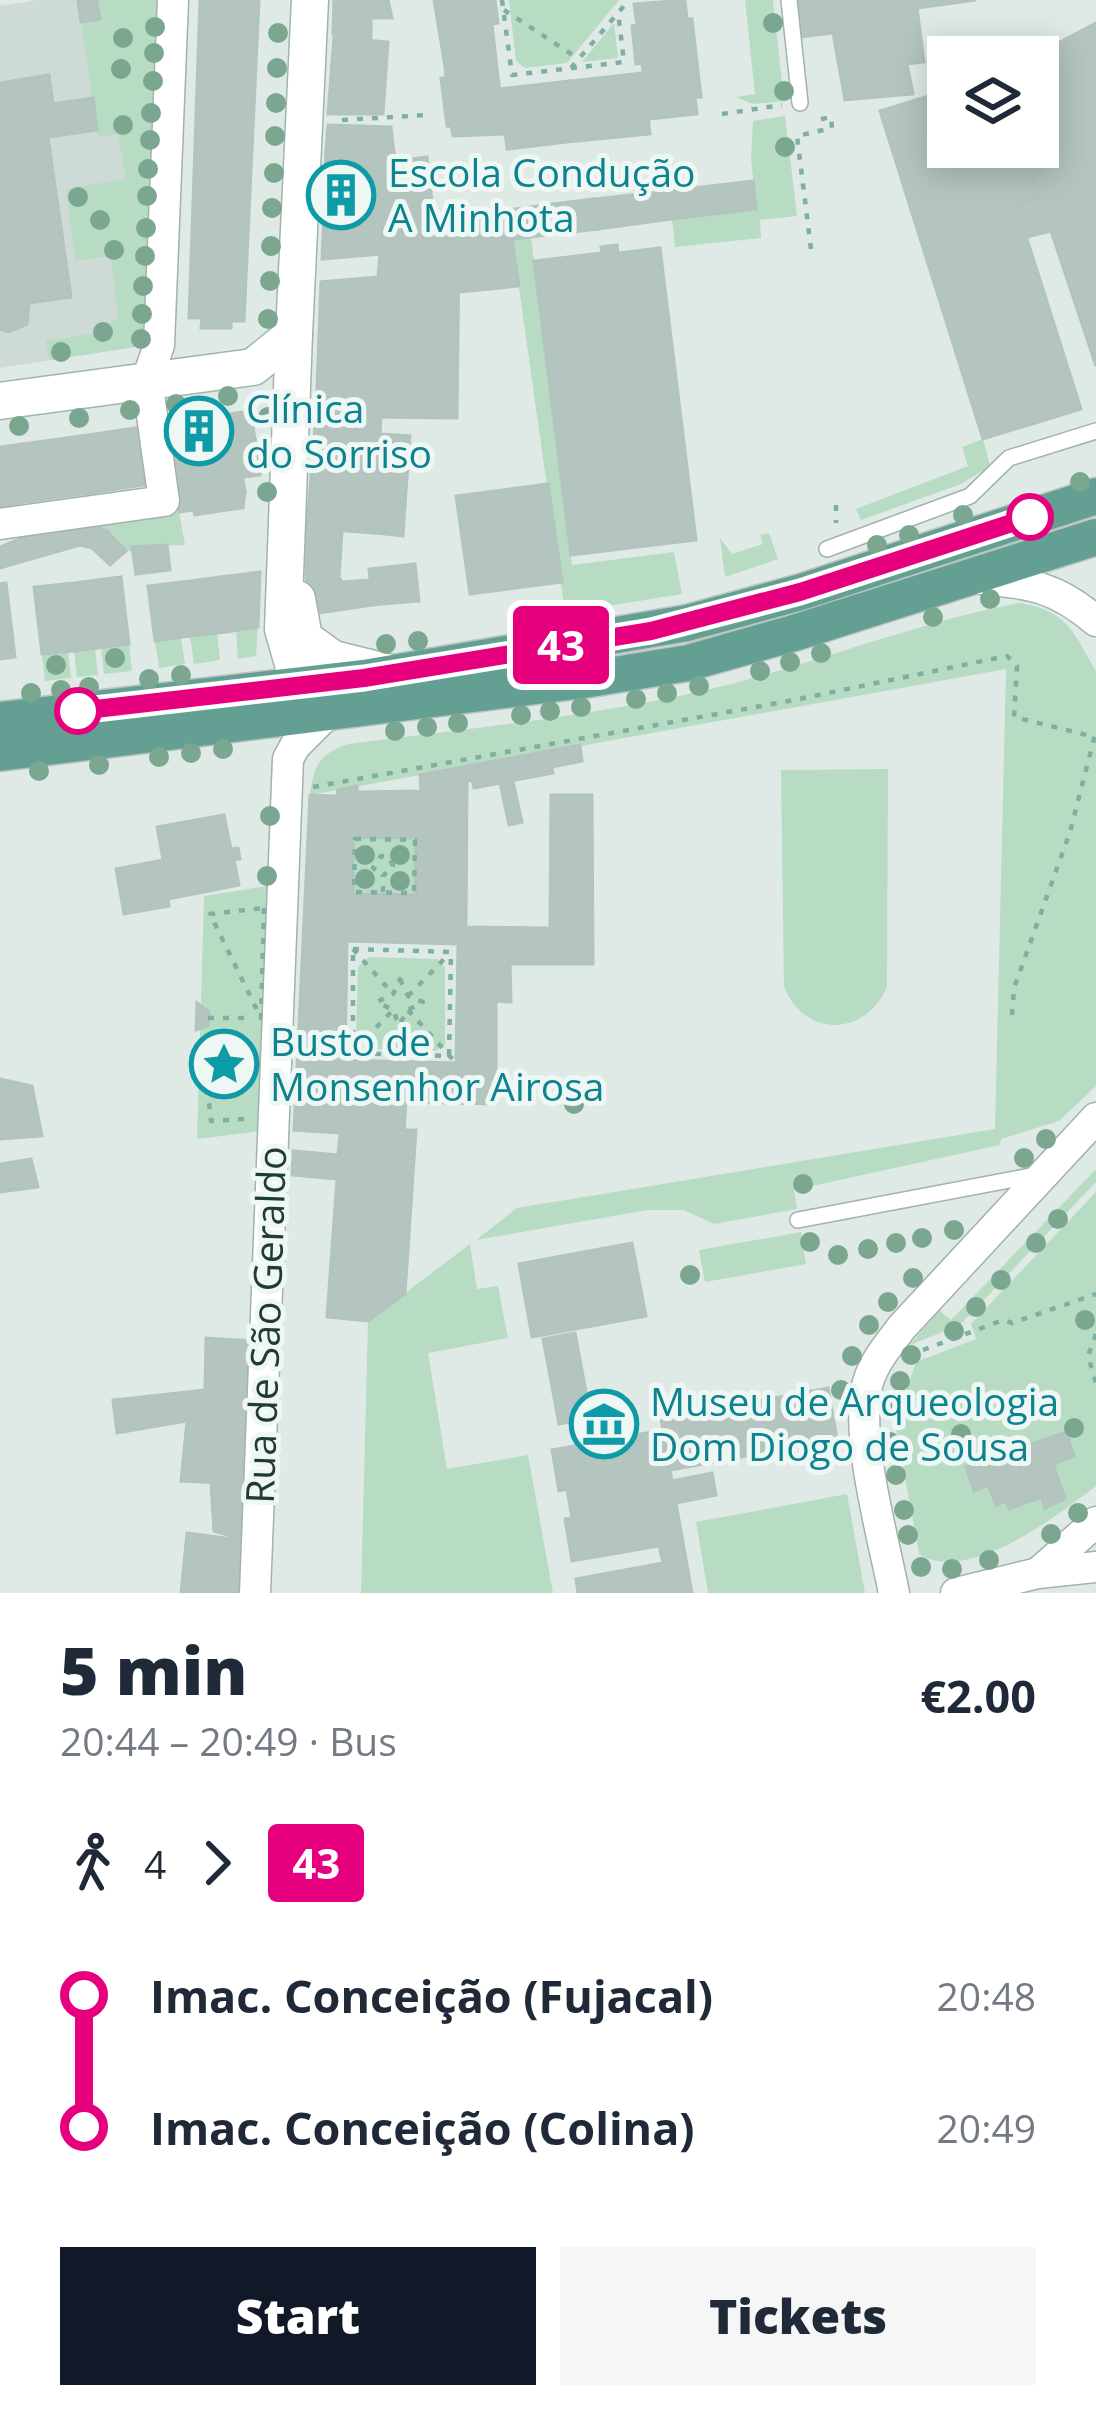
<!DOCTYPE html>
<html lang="en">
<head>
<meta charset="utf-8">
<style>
	body { margin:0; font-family:"Open Sans",sans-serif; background:#f6f6f7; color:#1f2937; height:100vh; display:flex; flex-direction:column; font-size:45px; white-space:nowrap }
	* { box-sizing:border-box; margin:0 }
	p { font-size:39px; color:#747a83 }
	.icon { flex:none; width:66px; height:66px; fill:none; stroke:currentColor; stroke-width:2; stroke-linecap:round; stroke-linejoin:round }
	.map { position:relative; height:1593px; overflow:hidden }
	.side { display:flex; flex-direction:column; background:#fff; flex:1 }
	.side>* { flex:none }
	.badge { padding:0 24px; border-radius:9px; font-size:42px; line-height:78px }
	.buttons { position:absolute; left:927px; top:36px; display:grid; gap:24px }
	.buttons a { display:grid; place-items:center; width:132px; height:132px; border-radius:0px; background:#fff; box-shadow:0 6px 30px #0003; font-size:60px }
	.map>.badge { position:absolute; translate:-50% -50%; box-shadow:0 0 0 6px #fff }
	.legs { display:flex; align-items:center; gap:18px; height:132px; padding:0 60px; font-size:39px }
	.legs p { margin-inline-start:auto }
	.overview { display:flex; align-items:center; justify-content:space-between; height:204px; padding:0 60px }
	h1 { font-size:66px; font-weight:800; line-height:90px }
	.cta { display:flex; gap:24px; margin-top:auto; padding:24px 60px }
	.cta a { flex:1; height:138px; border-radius:0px; background:#111827; color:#fff; font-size:48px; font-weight:800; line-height:138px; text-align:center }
	.cta a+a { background:#f6f6f7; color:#1f2937 }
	ul { padding:0 60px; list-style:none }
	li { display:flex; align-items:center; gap:42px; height:132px; font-size:45px }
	li i { display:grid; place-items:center; width:18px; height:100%; margin:0 15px; background:currentColor }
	li i::after { content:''; width:30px; height:30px; margin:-15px; border:9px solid; border-radius:50%; background:#fff }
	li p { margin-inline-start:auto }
	li:first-child i { background:linear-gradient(#0000 50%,currentColor 0) }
	li:last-child i { background:linear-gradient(currentColor 50%,#0000 0) }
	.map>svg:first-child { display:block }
</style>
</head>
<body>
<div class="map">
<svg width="1096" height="1593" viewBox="0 0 1096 1593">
	<rect width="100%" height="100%" fill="#dfeae6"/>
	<polygon fill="#cddad5" points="37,0 162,0 148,345 0,368 0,6"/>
	<g fill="#b7dcc3">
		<polygon points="97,0 162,0 148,345 50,360 46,341 97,333 118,318 111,256 75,261 66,189 126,179 118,134 98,137 81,22 100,19"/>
		<polygon points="509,0 619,0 567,63 525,68 516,61"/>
		<polygon points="745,0 773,0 784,101 753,104 736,97 755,94"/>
		<polygon points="614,23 618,58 582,62"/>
		<polygon points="785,116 797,216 760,220 761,238 675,247 672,219 756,209 751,157 753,121"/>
		<polygon points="531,237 572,565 674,552 682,594 565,613 512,239"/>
		<polygon points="983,439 990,466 961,484 861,520 856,509 968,466 962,447"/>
		<polygon points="179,512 185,545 133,547 133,551 126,551 107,531 91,524"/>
		<polygon points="769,533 778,559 725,577 720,538 732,554 763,544 760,535"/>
		<path d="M1020 603C1068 611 1073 632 1096 671V1086L1059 1121 1001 1139 1000 1145 794 1190 797 1209 714 1224 684 1210H647L476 1240 517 1208 995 1129 1006 669 310 795C314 765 319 754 348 744 466 729 585 717 702 691 809 667 912 623 1020 603Z"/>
		<polygon points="258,627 256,656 238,659 236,630"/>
		<polygon points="217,633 220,660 194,664 190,636"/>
		<polygon points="181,638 185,664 159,668 155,641"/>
		<polygon points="129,644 132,671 104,674 101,647"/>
		<polygon points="95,648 98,675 77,677 74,651"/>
		<polygon points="68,651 71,678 45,681 42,654"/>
		<path d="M888 769 887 987C865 1037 805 1038 784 987L781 770Z"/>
		<polygon points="353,837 416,838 415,895 353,894"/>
		<polygon points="273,885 261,1018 263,1131 197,1139 204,896"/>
		<polygon points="369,957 437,959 445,967 445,1045 435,1051 370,1049 356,1035 358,967"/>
		<polygon points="1096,1169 1096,1182 960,1325 910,1345 939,1310 951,1320"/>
		<path d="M1096 1192V1486C1056 1516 969 1585 919 1554L895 1423 916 1362 976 1339 971 1324Z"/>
		<polygon points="801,1232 806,1264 705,1282 699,1250"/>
		<polygon points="470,1244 477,1289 498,1286 508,1338 428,1353 447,1469 528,1455 553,1593 361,1593 368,1321"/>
		<polygon points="847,1494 865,1593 708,1593 696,1522"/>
	</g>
	<g fill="#b4c5bf" stroke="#b2c4bd" stroke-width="3" fill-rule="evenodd">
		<polygon points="78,0 97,0 100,19 81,22"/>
		<polygon points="200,0 259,0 244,321 231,321 231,328 201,328 202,318 189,318"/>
		<polygon points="334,0 388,0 392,18 371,18 371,38 333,34"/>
		<polygon points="434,0 495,0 498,23 492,24 496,60 445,66"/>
		<polygon points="685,0 687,19 692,19 701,97 695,97 697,114 648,119 642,63 636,64 632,26 637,25 634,4"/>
		<polygon points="796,0 916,0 924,62 907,64 913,94 845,100 833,33 800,37"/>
		<polygon points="916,0 976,0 917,8"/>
		<polygon points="1096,23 1096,366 1051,231 1027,237 1016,204 1039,197 1023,147 1038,147 1038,57 1032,57"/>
		<polygon points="334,37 388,42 383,114 328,114"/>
		<polygon points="496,60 505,134 453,136 451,126 447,126 441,78 446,78 445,66"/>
		<polygon points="643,73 650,134 576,141 570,81"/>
		<polygon points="49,75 53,104 93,98 97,130 48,137 71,297 29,303 27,324 9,332 0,329 0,83"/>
		<polygon points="570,81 576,141 507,149 500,89"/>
		<polygon points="948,90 948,147 1023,147 1039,197 1016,204 1081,409 983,439 880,111"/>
		<polygon points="328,125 391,127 394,153 326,151"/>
		<polygon points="326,151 394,153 399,178 325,176"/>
		<polygon points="427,157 434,219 404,222 397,161"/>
		<polygon points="325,176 357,176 356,213 324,216"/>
		<polygon points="357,176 399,178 408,252 380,254 383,212 356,213"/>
		<polygon points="753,181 756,209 672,219 668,191"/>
		<polygon points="668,191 672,219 598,229 594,199"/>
		<polygon points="594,199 598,229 556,234 553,204"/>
		<polygon points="553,204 556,234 472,244 469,215"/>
		<polygon points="383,212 380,254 322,259 324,216"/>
		<polygon points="469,215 472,244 408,252 404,222"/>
		<polygon points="512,239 519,286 458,292 459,245"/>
		<polygon points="459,245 457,418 373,417 374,413 355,411 354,417 316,414 321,282 378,277 380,254"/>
		<polygon points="617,245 618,253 660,248 696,540 571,555 534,261 602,253 601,247"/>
		<polygon points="251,411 255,440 219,446 215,416"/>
		<polygon points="355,411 381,417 380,434 410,436 405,505 388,504 386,534 307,528 316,414 354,417"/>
		<polygon points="215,416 218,440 183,445 179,422"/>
		<polygon points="142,427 150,484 90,493 81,436"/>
		<polygon points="81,436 90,493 32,501 23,444"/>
		<polygon points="218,440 219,446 237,443 245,492 224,496 226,510 195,515 194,510 179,512 178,505 192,503 191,492 176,494 175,490 190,488 188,477 174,479 169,452 184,450 183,445"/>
		<polygon points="255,440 260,475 243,477 237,443"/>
		<polygon points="23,444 32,501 0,506 0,447"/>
		<polygon points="188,477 190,488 175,490 174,479"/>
		<polygon points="548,484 562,582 470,594 456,496"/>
		<polygon points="191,492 192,503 178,505 176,494"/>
		<polygon points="245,492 243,508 226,510 224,496"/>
		<polygon points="388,504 405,505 403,536 386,534"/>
		<polygon points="91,524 107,531 126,551 110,565 92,548 80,545 0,568 0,547 24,537"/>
		<polygon points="307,528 342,531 339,577 342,582 370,580 373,605 312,614 306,609"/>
		<polygon points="167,545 170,570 136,574 132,547"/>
		<polygon points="415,564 419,601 373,605 369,569"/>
		<polygon points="260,572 258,627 226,632 220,577"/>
		<polygon points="121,577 129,644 74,651 66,584"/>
		<polygon points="220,577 226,632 190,636 183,582"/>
		<polygon points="183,582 190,636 155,641 148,586"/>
		<polygon points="6,583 15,657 0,659 0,584"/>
		<polygon points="66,584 74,651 42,654 34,587"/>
		<path d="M580 745 582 761 552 767 553 773 474 788 472 780 467 781 466 927 550 928 551 795H592L593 964H510L511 1002 496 1001V1104L406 1102 404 1130H416L405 1294 368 1321 327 1317 337 1179 292 1175 293 1151 338 1155 340 1133 294 1130 310 795 337 796 338 790 357 786V792L421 791 420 775ZM353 837 416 838 415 895 353 894ZM347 941 458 944 456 1063 345 1060Z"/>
		<polygon points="513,781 522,822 509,825 500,783"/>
		<polygon points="224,815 231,849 238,848 240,859 234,859 239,885 168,899 169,906 124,914 116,869 163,860 157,827"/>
		<polygon points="197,1003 209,1012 208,1026 196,1030"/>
		<polygon points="0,1079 32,1086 42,1136 0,1139"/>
		<polygon points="31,1159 38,1187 0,1192 0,1164"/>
		<polygon points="632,1243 646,1316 532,1337 519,1264"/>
		<polygon points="575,1333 591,1418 559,1424 543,1339"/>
		<polygon points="206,1338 253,1341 250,1410 117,1433 113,1400 205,1390"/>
		<polygon points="828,1388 837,1439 671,1470 661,1419"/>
		<polygon points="250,1410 247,1484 181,1481 187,1421"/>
		<polygon points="663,1430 672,1481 712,1473 716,1495 676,1503 692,1593 578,1593 576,1579 663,1563 659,1546 572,1561 565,1519 572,1518 567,1489 559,1491 552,1450"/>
		<polygon points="1066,1432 1074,1456 1053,1464 1065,1499 1045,1508 1042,1497 1009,1509 1006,1501 996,1505 988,1485 974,1491 966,1467"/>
		<polygon points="211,1484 247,1484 248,1541 214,1531"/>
		<polygon points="187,1533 248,1541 247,1593 181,1593"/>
	</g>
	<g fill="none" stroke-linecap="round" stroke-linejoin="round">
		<defs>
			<g id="service">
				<polyline points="789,0 800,103"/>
				<polyline points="827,549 970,496 1009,458 1096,431"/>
				<polyline points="798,1220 1036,1175"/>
			</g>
			<g id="minor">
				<polyline points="0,524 164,501 147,380 159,345 173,0"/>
				<path d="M973 578C1028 584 1053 584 1096 621"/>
				<polyline points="1038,1573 1096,1522"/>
				<polyline points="255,1593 288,759 295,746 328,713"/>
				<path d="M894 1593C883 1537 857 1445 866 1391 870 1366 887 1347 902 1327L1096 1118"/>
				<polyline points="956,1593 1038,1573 1096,1567"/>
			</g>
			<g id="tertiary">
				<polyline points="294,334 283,629 299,685"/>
				<polyline points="297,599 304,638 333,659 390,673"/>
			</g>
			<polyline id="secondary" points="0,401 253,367 294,334 310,0"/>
			<g id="primary">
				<polyline points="0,720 364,678 687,623 801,592 1096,496"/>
				<polyline points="0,753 584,680 688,663 794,633 1096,537"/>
			</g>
		</defs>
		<use href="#service" stroke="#a2b2ad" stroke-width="18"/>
		<use href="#minor" stroke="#a2b2ad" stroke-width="33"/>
		<use href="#tertiary" stroke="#a2b2ad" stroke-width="39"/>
		<use href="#secondary" stroke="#9eb6af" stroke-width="39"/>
		<use href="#primary" stroke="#bcc4c2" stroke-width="39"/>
		<g stroke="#7faea2" stroke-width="4.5" stroke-dasharray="6 9" stroke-linecap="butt">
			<polyline points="502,0 512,75 624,62 618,12"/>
			<polyline points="504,10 579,59"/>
			<polyline points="571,68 629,0"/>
			<polyline points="722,114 782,105"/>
			<polyline points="342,120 427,115"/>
			<polyline points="811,249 797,136 832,128 831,117 813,121"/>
			<polyline points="836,505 836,523"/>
			<polyline points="313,787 789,701 1007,656 1017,666 1014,717 1095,737"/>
			<polygon points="355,839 415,840 414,893 354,892"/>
			<polyline points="383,892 383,876 393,866 389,857 381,856 373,868 383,876"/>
			<polygon points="264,908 261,1018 210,914"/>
			<polygon points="353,949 451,952 449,1056 353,1053"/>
			<polyline points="353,949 393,994"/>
			<polygon points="400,979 408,996 423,1002 408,1010 399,1025 393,1010 377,1002 393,994"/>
			<polyline points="408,996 450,953"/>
			<polyline points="408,1010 456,1063"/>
			<polyline points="1012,1015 1014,988 1070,832 1096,731"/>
			<polyline points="208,1018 251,1018"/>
			<polyline points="345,1060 393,1010"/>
			<polyline points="244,1119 211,1121 209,1102 248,1046"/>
			<polyline points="1096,1334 1088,1356 1096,1383"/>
			<polyline points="923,1350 1003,1320 1012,1323 1096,1294"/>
		</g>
		<use href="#service" stroke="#fff" stroke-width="15"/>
		<use href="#minor" stroke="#fff" stroke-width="30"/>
		<use href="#tertiary" stroke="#fff" stroke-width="36"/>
		<use href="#secondary" stroke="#fff" stroke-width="36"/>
		<use href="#primary" stroke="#63a093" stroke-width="36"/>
	</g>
	<g fill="#7ba790">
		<circle cx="773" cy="23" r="10"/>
		<circle cx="155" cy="27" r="10"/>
		<circle cx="278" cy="33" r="10"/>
		<circle cx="123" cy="38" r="10"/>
		<circle cx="154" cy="53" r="10"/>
		<circle cx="277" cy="68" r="10"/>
		<circle cx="121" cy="69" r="10"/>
		<circle cx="153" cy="81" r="10"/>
		<circle cx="784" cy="91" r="10"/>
		<circle cx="276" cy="103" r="10"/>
		<circle cx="151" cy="113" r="10"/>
		<circle cx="123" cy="125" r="10"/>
		<circle cx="275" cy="136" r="10"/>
		<circle cx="150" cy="140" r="10"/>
		<circle cx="785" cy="147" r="10"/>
		<circle cx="148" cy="169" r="10"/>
		<circle cx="274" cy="173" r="10"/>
		<circle cx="147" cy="196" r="10"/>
		<circle cx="78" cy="197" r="10"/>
		<circle cx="272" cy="208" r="10"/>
		<circle cx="100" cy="220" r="10"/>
		<circle cx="146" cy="228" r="10"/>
		<circle cx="271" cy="246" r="10"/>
		<circle cx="114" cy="250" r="10"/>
		<circle cx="145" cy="256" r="10"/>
		<circle cx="270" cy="281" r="10"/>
		<circle cx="143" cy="286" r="10"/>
		<circle cx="142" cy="314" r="10"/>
		<circle cx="268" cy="319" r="10"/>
		<circle cx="103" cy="332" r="10"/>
		<circle cx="141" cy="339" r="10"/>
		<circle cx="61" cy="352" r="10"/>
		<circle cx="228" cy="396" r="10"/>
		<circle cx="176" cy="404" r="10"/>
		<circle cx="130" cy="410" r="10"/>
		<circle cx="268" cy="417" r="10"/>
		<circle cx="79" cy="418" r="10"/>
		<circle cx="19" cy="426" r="10"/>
		<circle cx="269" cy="458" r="10"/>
		<circle cx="1080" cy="482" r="10"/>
		<circle cx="267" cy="492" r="10"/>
		<circle cx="963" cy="515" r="10"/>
		<circle cx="909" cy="535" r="10"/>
		<circle cx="877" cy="545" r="10"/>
		<circle cx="990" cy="599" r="10"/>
		<circle cx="933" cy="617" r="10"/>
		<circle cx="566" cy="623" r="10"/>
		<circle cx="418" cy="641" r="10"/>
		<circle cx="386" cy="644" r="10"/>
		<circle cx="821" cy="653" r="10"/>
		<circle cx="115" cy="658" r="10"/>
		<circle cx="790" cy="662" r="10"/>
		<circle cx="56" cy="665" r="10"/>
		<circle cx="760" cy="671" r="10"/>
		<circle cx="181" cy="675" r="10"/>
		<circle cx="149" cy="679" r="10"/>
		<circle cx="699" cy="686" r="10"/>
		<circle cx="89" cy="687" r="10"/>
		<circle cx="61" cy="690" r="10"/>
		<circle cx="31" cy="693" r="10"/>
		<circle cx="667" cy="693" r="10"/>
		<circle cx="636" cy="699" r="10"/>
		<circle cx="581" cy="707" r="10"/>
		<circle cx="550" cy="711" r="10"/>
		<circle cx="521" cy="715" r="10"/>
		<circle cx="458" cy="723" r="10"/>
		<circle cx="427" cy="727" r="10"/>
		<circle cx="395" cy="731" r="10"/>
		<circle cx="223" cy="749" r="10"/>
		<circle cx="191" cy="753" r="10"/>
		<circle cx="159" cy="757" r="10"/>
		<circle cx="99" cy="765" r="10"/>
		<circle cx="39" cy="771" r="10"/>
		<circle cx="270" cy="816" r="10"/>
		<circle cx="365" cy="855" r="10"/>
		<circle cx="400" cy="855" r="10"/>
		<circle cx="267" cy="876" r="10"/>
		<circle cx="365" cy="879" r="10"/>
		<circle cx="400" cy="881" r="10"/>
		<circle cx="574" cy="1104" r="10"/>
		<circle cx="1046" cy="1139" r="10"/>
		<circle cx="1024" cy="1158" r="10"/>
		<circle cx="803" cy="1184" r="10"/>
		<circle cx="1058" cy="1219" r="10"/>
		<circle cx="954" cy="1230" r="10"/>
		<circle cx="922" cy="1238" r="10"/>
		<circle cx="810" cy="1242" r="10"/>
		<circle cx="896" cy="1243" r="10"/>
		<circle cx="1036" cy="1243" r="10"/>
		<circle cx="868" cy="1249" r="10"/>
		<circle cx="838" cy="1255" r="10"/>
		<circle cx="690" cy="1275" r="10"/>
		<circle cx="913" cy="1278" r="10"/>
		<circle cx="1001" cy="1280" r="10"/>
		<circle cx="888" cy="1302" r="10"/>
		<circle cx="976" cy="1307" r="10"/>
		<circle cx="1085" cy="1320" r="10"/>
		<circle cx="869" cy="1325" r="10"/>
		<circle cx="954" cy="1331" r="10"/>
		<circle cx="911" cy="1355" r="10"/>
		<circle cx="852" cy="1356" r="10"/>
		<circle cx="900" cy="1381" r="10"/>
		<circle cx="841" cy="1390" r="10"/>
		<circle cx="890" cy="1411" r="10"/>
		<circle cx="1074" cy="1428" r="10"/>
		<circle cx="961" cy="1434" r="10"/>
		<circle cx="890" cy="1442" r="10"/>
		<circle cx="896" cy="1475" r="10"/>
		<circle cx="904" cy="1510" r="10"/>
		<circle cx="1078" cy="1513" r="10"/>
		<circle cx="1051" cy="1534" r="10"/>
		<circle cx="908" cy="1535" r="10"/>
		<circle cx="989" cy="1560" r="10"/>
		<circle cx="921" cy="1567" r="10"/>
		<circle cx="952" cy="1569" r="10"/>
	</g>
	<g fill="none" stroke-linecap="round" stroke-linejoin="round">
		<defs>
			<polyline id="line-1" points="78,711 364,678 651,631 800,592 1030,517"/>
		</defs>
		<use href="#line-1" stroke="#fff" stroke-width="27"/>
		<use href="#line-1" stroke="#e6007e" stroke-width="18"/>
	</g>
	<defs>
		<symbol id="building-ring" viewBox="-11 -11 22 22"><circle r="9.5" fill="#eff7f4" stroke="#0f9aa8" stroke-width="1.5"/><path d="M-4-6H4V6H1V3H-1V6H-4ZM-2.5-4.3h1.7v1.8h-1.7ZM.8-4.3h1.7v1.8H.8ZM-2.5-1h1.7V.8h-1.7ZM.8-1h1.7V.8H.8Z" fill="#0f9aa8"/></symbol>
		<symbol id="sight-ring" viewBox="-11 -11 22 22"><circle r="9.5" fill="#eff7f4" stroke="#0f9aa8" stroke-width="1.5"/><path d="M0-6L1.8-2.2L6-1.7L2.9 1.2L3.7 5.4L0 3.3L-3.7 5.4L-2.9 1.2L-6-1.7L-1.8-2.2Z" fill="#0f9aa8"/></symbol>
		<symbol id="museum-ring" viewBox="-11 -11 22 22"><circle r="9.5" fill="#eff7f4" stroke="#0f9aa8" stroke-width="1.5"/><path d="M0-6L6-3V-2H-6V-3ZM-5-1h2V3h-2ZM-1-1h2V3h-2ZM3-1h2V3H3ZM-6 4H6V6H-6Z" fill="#0f9aa8"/></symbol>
	</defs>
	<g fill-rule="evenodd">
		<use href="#building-ring" x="303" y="157" width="76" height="76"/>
		<use href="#building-ring" x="161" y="393" width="76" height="76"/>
		<use href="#sight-ring" x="186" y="1026" width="76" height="76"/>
		<use href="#museum-ring" x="566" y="1386" width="76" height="76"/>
	</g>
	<g fill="#fff" stroke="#e6007e" stroke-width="6">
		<circle cx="1030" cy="517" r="21"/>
		<circle cx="78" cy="711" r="21"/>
	</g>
	<g text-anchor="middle" stroke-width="10" stroke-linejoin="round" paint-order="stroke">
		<g font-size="39" fill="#0d838f" stroke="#eff7f4" text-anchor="start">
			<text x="388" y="187">Escola Condução<tspan x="388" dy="45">A Minhota</tspan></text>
			<text x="246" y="423">Clínica<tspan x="246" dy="45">do Sorriso</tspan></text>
			<text x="270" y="1056">Busto de<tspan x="270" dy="45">Monsenhor Airosa</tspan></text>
			<text x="650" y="1416">Museu de Arqueologia<tspan x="650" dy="45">Dom Diogo de Sousa</tspan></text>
		</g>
		<g font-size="39" fill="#203a35" stroke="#eff7f4">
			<text transform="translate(266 1325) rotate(-88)" y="14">Rua de São Geraldo</text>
		</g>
	</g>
</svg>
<div class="buttons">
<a><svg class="icon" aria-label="layers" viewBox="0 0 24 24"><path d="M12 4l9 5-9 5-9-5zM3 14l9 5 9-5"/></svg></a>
</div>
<b class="badge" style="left:561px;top:645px;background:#e6007e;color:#fff">43</b>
</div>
<section class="side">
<div class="overview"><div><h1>5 min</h1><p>20:44 – 20:49 · Bus</p></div><b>€2.00</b></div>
<div class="legs"><svg class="icon" aria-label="walk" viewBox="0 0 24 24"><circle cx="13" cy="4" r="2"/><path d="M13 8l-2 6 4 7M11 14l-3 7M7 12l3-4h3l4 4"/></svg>4<svg class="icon" aria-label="forward" viewBox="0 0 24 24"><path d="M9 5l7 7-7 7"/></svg><b class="badge" style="background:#e6007e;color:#fff">43</b></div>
<ul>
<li><i style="color:#e6007e"></i><b>Imac. Conceição (Fujacal)</b><p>20:48</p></li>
<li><i style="color:#e6007e"></i><b>Imac. Conceição (Colina)</b><p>20:49</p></li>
</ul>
<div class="cta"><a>Start</a><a>Tickets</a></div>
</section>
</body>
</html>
